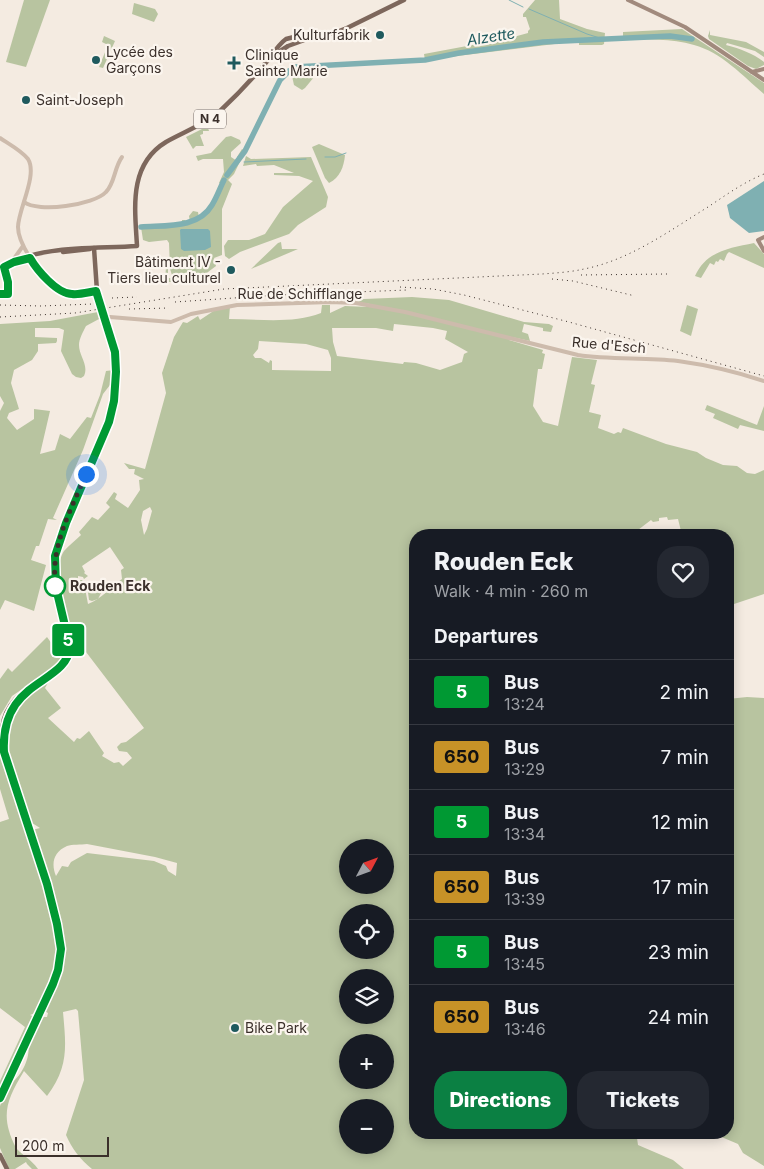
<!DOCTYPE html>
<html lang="en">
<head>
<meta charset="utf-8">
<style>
	body { margin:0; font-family:Inter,sans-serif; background:#242831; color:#f1f3f6; height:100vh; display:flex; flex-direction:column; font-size:19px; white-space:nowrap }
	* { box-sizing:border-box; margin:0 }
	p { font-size:16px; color:#9ea1a6 }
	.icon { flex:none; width:28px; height:28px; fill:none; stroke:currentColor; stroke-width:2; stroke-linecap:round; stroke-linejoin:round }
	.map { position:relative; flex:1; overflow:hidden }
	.drawer { position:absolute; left:409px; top:529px; width:325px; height:610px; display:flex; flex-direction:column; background:#171b24; border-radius:20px; box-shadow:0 2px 12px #0003 }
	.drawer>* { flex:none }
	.badge { padding:0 10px; border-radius:4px; font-size:18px; line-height:32px }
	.needle { width:32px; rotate:49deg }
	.tools { position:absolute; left:339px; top:839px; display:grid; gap:10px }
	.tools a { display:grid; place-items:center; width:55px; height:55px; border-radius:50%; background:#171b24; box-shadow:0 2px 12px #0003; font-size:25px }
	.scale { position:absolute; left:15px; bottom:12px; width:94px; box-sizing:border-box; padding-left:5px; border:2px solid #3b302b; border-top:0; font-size:14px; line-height:18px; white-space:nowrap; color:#3b302b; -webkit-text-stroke:4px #fbf5ee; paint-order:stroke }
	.you { position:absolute; width:25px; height:25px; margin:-12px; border:4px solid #fff; border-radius:50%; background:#1a73e8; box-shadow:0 0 0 8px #1a73e833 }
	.map>.badge { position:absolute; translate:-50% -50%; box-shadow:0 0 0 2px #fff }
	h2 { padding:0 25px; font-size:19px; line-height:45px }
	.round { display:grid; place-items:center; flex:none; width:52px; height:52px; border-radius:20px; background:#242831 }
	.head { display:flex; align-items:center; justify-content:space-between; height:85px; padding:0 25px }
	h1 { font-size:24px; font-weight:800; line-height:38px }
	.cta { display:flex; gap:10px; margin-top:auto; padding:10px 25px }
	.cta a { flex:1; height:58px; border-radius:20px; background:#0b8043; color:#fff; font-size:20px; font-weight:800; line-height:58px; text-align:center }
	.cta a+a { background:#242831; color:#f1f3f6 }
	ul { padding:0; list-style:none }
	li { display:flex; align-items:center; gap:15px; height:65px; padding:0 25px; border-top:1px solid #363941 }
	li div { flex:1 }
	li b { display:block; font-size:19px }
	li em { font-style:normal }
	li .badge { min-width:55px; font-weight:700; text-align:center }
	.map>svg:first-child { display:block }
</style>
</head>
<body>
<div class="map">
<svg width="764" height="1169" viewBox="0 0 764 1169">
	<rect width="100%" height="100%" fill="#f4ebe1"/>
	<g fill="#b8c4a0" fill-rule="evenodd">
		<polygon points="24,0 50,0 26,67 6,62"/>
		<polygon points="535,0 559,0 560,19 587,29 605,33 604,44 602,45 579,45 579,41 425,60 424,54 483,43 484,45 528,33 528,31 530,29 526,17 523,17 523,14"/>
		<polygon points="134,3 155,9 158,14 154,22 132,14"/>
		<path d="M682 29 764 83V94C743 76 721 52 694 45 671 38 647 40 623 39V32Z"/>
		<path d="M710 30V35L746 42 764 52V57L755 51 727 43 726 45C741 49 752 53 764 62V65L756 69 748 66 709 39 708 36Z"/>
		<polygon points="104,36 115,41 103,68 99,67 108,45 102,42"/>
		<polygon points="318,69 319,71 305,88 302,90 294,85 292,76 297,72"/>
		<polygon points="204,128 208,128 209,131 203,131 203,134 200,135 204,146 196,146 193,149 186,137"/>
		<path d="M231 136 240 140 241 143 231 152V157L237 161V157L242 149 245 151 234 174 228 180 232 184 222 209V255L214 258 216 266 200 278 184 281 155 283V282L165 281 166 267 168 268V278H173L170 269 169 243 167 240 149 242 143 240 141 227 182 224V220H185L187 223 190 222 189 216 193 211 198 212 199 218C211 209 216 198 222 184L219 183 224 172 223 159H203L198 161 196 156 211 153 226 137Z"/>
		<path d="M319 144 345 155C344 166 340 178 329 183L325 178 312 147Z"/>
		<polygon points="246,156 251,159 311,157 328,197 326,207 298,225 289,234 240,252 229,259 225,256 224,246 228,240 249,240 265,234 283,207 313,181 299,176 274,175 274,173 294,173 274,165 257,166 256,164 243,166"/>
		<polygon points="281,242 282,249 298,249 251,269 278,243"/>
		<path d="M754 243 764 254V268L729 252 727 254 724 261 720 259 718 262 716 261 714 265 710 263 701 278 695 276C706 251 730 248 754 243Z"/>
		<path d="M412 297 449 300 524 322 549 324 553 326 551 332 543 331V328L524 324 522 332 528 334 530 341 493 333 509 338V340L543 350 542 353 545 354 542 369H538L533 406 543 422 558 426 572 357 597 360 591 384 595 385 589 412 601 415 598 428 614 434 618 432 621 433 623 428 666 444 697 452 706 458 723 465 737 466 747 473 755 474 764 470V594L728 606V535H682L678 519 668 520 667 517 659 518V521L653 522 651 520 634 533 635 535H415V1132L643 1133 637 1138 638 1145 673 1160 684 1169H92C80 1159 72 1149 66 1135L84 1080 78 1011 76 1009 63 1012C66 1046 69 1067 47 1096L24 1071C6 1101 0 1116 16 1148 23 1156 31 1159 38 1169H32L27 1164 26 1162 15 1169H9L0 1148V1106L8 1084C20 1081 33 1054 27 1043L41 1013 44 1015 43 1017H47L48 1013 43 1010C49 997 57 984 60 970 70 926 46 872 32 830L40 828 29 821 5 746V723L11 707 23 693 54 672 45 688 61 708 48 718 74 742 77 738 80 739 89 731 104 753 102 756 114 763 119 762 123 766 132 758 127 752 119 751 117 747 121 743 126 742 144 728 83 648C77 643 79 637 75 631 72 628 68 625 66 620 58 605 54 566 64 551 69 545 76 540 81 535L79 532 92 517 98 520 110 507 106 503 114 492 117 494 115 499 128 508 140 490 139 480 144 479 134 474 135 469H129L124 463 145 469 166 393 162 373 174 337 183 322 187 323 198 316 200 320 218 308 230 306 229 319C259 319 293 324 321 313L322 305H330V313L345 306 369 307 370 304 341 300ZM394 324 433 328 447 331 445 339 468 352 464 354 462 362 440 370 416 363 404 362 403 364 337 356 333 342 332 328H376L393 331ZM259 341 306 344 328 350 331 358V371L272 370V361L270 360 269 363 261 358H255L253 355 258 349ZM150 507 152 511 147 529 144 535 141 520 143 511ZM110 547 124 568 121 570 122 579C110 587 102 599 88 604L84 583 82 580H78V576L83 577 84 579 88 576 84 573 85 572 82 566ZM87 844 155 857 177 863 176 876 168 871 166 866 154 861 87 853 71 862 68 867 62 866 56 876C51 864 53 852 67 846 72 844 81 845 87 844ZM348 848H385V885H348ZM348 912H385V950H348ZM348 978H385V1015H348ZM348 1042H385V1080H348ZM348 1108H385V1145H348Z"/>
		<polygon points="687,305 698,309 691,336 680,331"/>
		<path d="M98 312 99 319 86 326C83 332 79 339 79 345 79 356 89 365 84 376L81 378 76 377 72 374 61 351 64 330 59 328H35V337L57 338V341L56 343 38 344V351L32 360 14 370 11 383 19 409 9 413 7 418 17 430 34 419V409L50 411 40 454 55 450 60 434 70 439 87 417 91 418 100 395 106 371 114 370 113 385H110L103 394 83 450 53 518 57 520 48 519 39 546H36L31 560 46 565 34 611 5 600 0 610V411L4 403 0 396V324L50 321Z"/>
		<polygon points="707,405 757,425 764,406 764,431 740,425 738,429 713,418 715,414 705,410"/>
		<polygon points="92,583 97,590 99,589 101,593 98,599 92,601 89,600 87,585"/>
		<polygon points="47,637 57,651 61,649 57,644 59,643 64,649 66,649 59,664 12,696 0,716 0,679 8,668 12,672"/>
		<polygon points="747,697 764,698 764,1166 743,1153 738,1144 712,1133 728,1132 728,699"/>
		<polygon points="0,752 46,886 55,920 58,942 57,964 52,982 38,1012 30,1015 35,1017 3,1085 0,1086 0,1081 25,1027 0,1008 0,822 9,819 0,789"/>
	</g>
	<g fill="#7fb0b2">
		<polygon points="764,181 764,231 749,233 730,218 727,205"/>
		<polygon points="181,229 208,229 210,231 211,247 205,250 184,251 181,249 180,230"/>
	</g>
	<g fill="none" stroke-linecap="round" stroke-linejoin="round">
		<g stroke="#7fb0b2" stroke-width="1">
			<polyline points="509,0 523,7"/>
			<polyline points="529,9 587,34 603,39"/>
			<polyline points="325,157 335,157 346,153"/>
			<polyline points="244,162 306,159"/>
		</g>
		<g stroke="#7fb0b2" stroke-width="5.5">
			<polyline points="294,67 425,60 459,53 543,42 670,36 692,39"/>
			<polyline points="227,175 245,151 280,80 289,71"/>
			<path d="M141 227C165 225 198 229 212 205 217 197 220 188 224 180"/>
		</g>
		<g stroke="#cdbbac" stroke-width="4">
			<path d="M0 138C9 144 22 151 28 159 38 175 18 210 18 227 18 237 24 248 29 256"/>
			<path d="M24 202C38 213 94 205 106 192 115 183 114 168 122 157"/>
			<polyline points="13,260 23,246"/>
			<path d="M105 319 110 317 171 322 191 314 237 305 330 302 356 303 405 312 578 355C611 360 645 357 678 361 707 365 737 372 764 381"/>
		</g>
		<g stroke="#a18a7d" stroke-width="4">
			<polyline points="628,0 685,27 764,80"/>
			<polyline points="752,72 764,69"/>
			<polyline points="764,237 758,240 764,251"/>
		</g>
		<g stroke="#7d675c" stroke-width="4.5">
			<polyline points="271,57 288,46 310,38 334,33 347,28 404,0"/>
			<polyline points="63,252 90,249"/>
			<path d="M0 267C41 245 92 249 137 246 135 209 128 165 166 142 184 132 203 125 219 112 236 96 254 77 269 59 274 52 279 44 286 39L294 37 310 38"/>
			<path d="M0 1098 53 984 58 970 61 949 57 924 47 884 7 763C5 753 1 743 2 732 3 681 74 676 69 644L56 588 55 556 66 523 109 422 114 401 116 372 115 353 97 291 94 248"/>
			<polyline points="0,1155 7,1169"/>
		</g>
		<g stroke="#3b302b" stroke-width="1" stroke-dasharray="1 4" stroke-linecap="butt">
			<polyline points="581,275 667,274"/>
			<polyline points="552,279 573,281 635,296"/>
			<polyline points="400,287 433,289 464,295 569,322 764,376"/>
			<polyline points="112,298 137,297"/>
			<polyline points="175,302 278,295 407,290"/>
			<polyline points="0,305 41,306 93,304"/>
			<polyline points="129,309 169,308"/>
			<path d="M0 317 75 313 224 289 542 274C556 273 571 272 584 269 630 260 669 231 708 207 726 195 744 182 764 174"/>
		</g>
	</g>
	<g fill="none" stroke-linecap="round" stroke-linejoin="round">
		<defs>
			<path id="line" d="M0 294H8V282L4 267 14 262 30 258C37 270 57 294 72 294 80 295 89 292 96 291L115 352 116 372 114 401 109 422 66 523 55 556 56 588 70 647C66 686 0 678 4 752L47 884 57 924 61 949 58 970 53 984 0 1098"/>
		</defs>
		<use href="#line" stroke="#fff" stroke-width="11"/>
		<use href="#line" stroke="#093" stroke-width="8"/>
		<path stroke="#3b302b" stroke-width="5" stroke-dasharray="0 9" d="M55 586 56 588C49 548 71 510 86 474"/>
	</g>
	<g fill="#1f5a5e" stroke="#fbf5ee" stroke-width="2">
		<circle cx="380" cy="35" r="5"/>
		<circle cx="96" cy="60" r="5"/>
		<path d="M231.5 55.5h5v5h5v5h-5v5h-5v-5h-5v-5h5z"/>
		<circle cx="26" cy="100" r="5"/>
		<circle cx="231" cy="270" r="5"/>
		<circle cx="235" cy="1028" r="5"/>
	</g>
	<circle fill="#fff" stroke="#093" stroke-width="2.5" cx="55" cy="586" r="10"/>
	<g text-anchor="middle" stroke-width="4.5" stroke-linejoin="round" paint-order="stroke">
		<rect fill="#fbf5ee" stroke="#756b66" stroke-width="1" x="194" y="109.5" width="32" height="19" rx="4"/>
		<g font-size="12" font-weight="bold" fill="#3b302b">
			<text x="210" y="123">N 4</text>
		</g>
		<g font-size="14" fill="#3b302b" stroke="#fbf5ee" text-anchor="start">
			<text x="370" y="40" text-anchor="end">Kulturfabrik</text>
			<text x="106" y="57">Lycée des<tspan x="106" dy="16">Garçons</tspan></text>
			<text x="245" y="60">Clinique<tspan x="245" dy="16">Sainte Marie</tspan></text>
			<text x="36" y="105">Saint-Joseph</text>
			<text x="221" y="267" text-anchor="end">Bâtiment IV -<tspan x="221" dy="16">Tiers lieu culturel</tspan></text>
			<text x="245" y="1033">Bike Park</text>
		</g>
		<g font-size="14" fill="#3b302b" stroke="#fbf5ee">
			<text x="300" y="299">Rue de Schifflange</text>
			<text transform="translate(609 345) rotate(5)" y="5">Rue d'Esch</text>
		</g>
		<g font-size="14" font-weight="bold" fill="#3b302b" stroke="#fbf5ee" text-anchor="start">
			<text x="70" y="591">Rouden Eck</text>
		</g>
		<g font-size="15" font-style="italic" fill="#1f5a5e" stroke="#fbf5ee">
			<text transform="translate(491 37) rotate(-9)" y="5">Alzette</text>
		</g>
	</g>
</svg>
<div class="tools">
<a><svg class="needle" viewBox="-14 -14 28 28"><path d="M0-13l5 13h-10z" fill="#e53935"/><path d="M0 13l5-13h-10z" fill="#9ea1a6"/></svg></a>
<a><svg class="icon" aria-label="locate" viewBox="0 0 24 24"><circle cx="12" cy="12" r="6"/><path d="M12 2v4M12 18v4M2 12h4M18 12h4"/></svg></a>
<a><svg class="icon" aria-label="layers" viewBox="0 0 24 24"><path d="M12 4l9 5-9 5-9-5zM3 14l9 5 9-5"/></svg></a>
<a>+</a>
<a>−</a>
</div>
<div class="scale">200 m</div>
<div class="you" style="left:86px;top:474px"></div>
<b class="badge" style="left:68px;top:640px;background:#093;color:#fff">5</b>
<section class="drawer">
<div class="head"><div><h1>Rouden Eck</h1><p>Walk · 4 min · 260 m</p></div><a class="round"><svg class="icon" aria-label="heart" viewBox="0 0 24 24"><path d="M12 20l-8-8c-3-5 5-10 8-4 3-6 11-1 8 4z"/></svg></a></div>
<h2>Departures</h2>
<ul>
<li><span class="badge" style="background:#093;color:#fff">5</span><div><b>Bus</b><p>13:24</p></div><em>2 min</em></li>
<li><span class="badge" style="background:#c79227;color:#111">650</span><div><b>Bus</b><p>13:29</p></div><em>7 min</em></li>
<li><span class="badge" style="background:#093;color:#fff">5</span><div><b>Bus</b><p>13:34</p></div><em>12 min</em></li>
<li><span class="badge" style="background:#c79227;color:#111">650</span><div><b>Bus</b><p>13:39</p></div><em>17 min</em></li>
<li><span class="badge" style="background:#093;color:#fff">5</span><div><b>Bus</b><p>13:45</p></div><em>23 min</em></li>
<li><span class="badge" style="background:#c79227;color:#111">650</span><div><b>Bus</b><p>13:46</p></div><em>24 min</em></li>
</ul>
<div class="cta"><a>Directions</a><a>Tickets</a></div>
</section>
</div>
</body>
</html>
